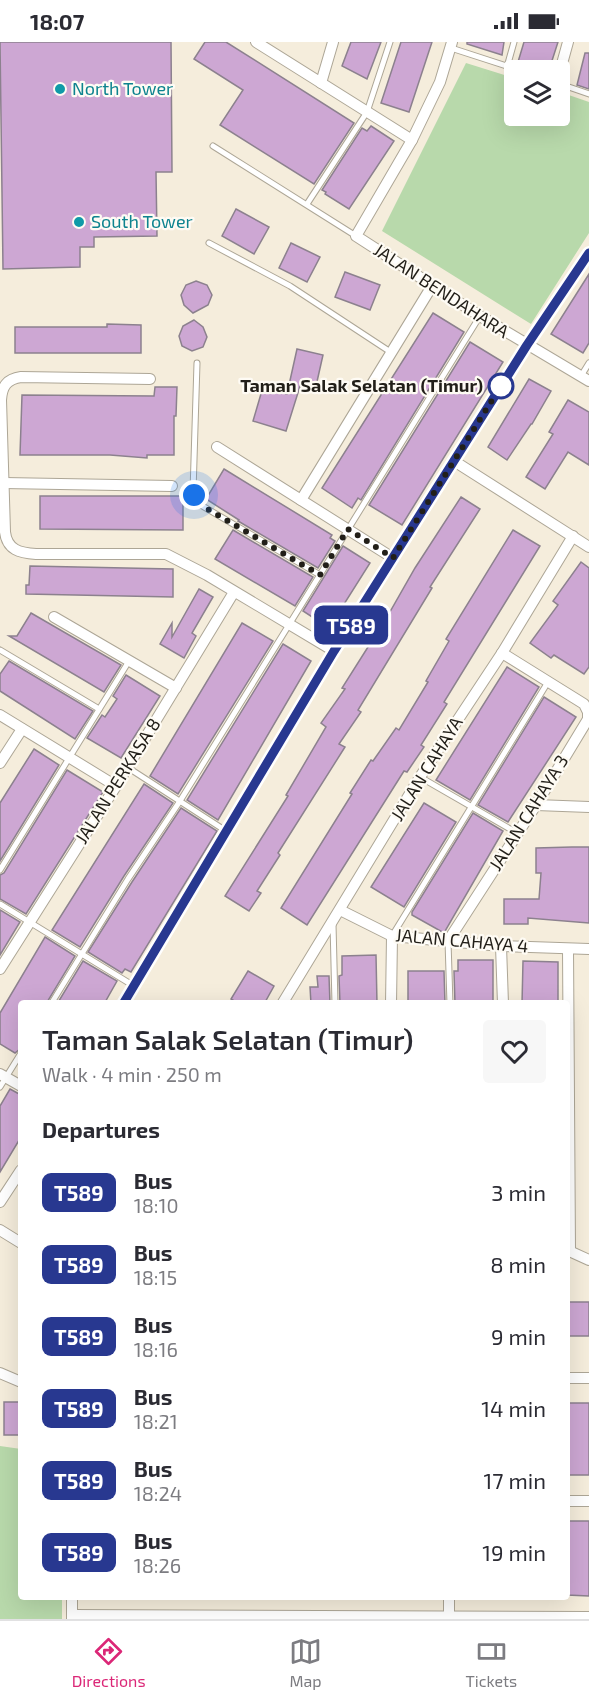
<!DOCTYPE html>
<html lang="en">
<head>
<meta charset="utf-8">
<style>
	body { margin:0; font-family:"Exo 2",sans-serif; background:#f7f7f7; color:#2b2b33; height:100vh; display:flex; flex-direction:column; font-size:22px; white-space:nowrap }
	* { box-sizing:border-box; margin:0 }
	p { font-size:20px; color:#7c7c81 }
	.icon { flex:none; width:33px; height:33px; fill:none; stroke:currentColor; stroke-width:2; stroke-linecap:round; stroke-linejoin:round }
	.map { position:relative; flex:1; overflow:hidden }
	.side { position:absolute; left:18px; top:958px; width:552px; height:600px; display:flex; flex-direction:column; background:#fff; border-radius:6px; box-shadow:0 6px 24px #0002 }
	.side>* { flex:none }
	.badge { padding:0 12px; border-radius:9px; font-size:21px; line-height:39px }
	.tools { position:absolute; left:504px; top:18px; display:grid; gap:12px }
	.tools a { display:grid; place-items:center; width:66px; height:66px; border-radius:6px; background:#fff; box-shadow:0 6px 24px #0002; font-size:30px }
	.you { position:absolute; width:30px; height:30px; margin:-15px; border:4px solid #fff; border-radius:50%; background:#1a73e8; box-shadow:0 0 0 9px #1a73e833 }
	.map>.badge { position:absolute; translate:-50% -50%; box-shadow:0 0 0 3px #fff }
	h2 { padding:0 24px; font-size:22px; line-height:54px }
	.round { display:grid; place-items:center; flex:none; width:63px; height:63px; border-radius:6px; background:#f7f7f7 }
	.summary { display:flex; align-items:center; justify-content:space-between; height:102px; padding:0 24px }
	h1 { font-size:28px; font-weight:600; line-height:45px }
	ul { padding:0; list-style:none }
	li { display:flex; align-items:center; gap:18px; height:72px; padding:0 24px }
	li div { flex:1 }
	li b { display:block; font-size:22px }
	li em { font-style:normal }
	li .badge { min-width:66px; font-weight:700; text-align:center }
	.status { display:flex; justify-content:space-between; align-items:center; height:42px; padding:0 30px; background:#fff; direction:ltr }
	.status svg { height:16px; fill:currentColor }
	.tab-bar { display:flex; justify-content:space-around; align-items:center; height:84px; border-top:2px solid #e1e1e2; background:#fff; font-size:16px; color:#7c7c81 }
	.tab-bar a { display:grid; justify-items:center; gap:3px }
	.tab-bar .current { color:#db2777 }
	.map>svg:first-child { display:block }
</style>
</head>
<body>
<div class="status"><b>18:07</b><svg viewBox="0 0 49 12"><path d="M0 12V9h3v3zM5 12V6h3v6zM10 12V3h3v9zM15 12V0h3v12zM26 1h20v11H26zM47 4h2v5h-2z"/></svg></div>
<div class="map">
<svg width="589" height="1577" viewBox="0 0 589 1577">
	<rect width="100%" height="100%" fill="#f5eddc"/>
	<g fill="#b8d9ab">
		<polygon points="466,21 514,36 514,74 560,74 560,50 589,60 589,191 531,282 382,189"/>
		<polygon points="0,1404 21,1407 21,1556 62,1556 62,1577 0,1577"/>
	</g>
	<g fill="#cda7d3" stroke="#8c818e" stroke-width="1.5">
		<polygon points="0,0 171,0 172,130 156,130 157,194 94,195 94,205 80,205 80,225 3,227"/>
		<polygon points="205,0 226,0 354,81 314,142 220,83 243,48 194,17"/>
		<polygon points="351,0 381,0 367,37 342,24"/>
		<polygon points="401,0 432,0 409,70 381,61"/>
		<polygon points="467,0 504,0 502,13 467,2"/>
		<polygon points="524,0 558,0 549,28 543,28 518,20"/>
		<polygon points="585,11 589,11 589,47 577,43"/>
		<polygon points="371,84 394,99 349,167 325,152 326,150 322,148 362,86 367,89"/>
		<polygon points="236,167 269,185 254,212 222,194"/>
		<polygon points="291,201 320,215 307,240 279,226"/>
		<polygon points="345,230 380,243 370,268 335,255"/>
		<polygon points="589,232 589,301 583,311 551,292"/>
		<polygon points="196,239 207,243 212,253 208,263 193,271 184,263 181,253 186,243"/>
		<polygon points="433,271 464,290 361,458 358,456 352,466 322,446"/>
		<polygon points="194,278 203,285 207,295 203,305 192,309 182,304 179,294 183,284"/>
		<polygon points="107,282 141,283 141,311 15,311 15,285 107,285"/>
		<polygon points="470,300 503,320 402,483 369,463"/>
		<polygon points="297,307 323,313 316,344 301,341 286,389 253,379 263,345 287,352"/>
		<polygon points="529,337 551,349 532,382 531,382 507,418 488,405"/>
		<polygon points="155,345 177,345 176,374 174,374 174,413 147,413 147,416 110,413 20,413 22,353 154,354"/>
		<polygon points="568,358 589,370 589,423 568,410 545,447 526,435 553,392 549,390"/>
		<polygon points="224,427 332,493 330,496 335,499 318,526 238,479 239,478 206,457"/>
		<polygon points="40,454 183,454 183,488 40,487"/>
		<polygon points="461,455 480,467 430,545 432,546 358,668 361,670 339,702 345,705 278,811 280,813 257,849 261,851 249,869 225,854 288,754 286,753 326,685 321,681 345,647 342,646 368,605 367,604 385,573 387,575 415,526"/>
		<polygon points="233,488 313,535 295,564 215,517"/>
		<polygon points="513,488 540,504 444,660 447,662 421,703 424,705 407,730 404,729 307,883 281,866 352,752 350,751 371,718 373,719 396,686 399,688 428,640 426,639 449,599 446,597"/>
		<polygon points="343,504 370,521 329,586 303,569"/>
		<polygon points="581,520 589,526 589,625 584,632 554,613 551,616 530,601 558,563 553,559"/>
		<polygon points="30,524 173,527 173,555 26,552 26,543 29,543"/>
		<polygon points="199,547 213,555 192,591 196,594 184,616 160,602 172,581 172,595"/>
		<polygon points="31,571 121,623 104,650 9,594 17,594"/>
		<polygon points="242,581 273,599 178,752 150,734"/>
		<polygon points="283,602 311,619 218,778 187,758"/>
		<polygon points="9,619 93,669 75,697 0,649 0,632"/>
		<polygon points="507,625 539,645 470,758 436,738"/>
		<polygon points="126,633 160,654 121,716 87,696 102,673 105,675 117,657 113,654"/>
		<polygon points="544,655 576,675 508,780 478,763"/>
		<polygon points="34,707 59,723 0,819 0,761"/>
		<polygon points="67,728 103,750 26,872 0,857 0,833 4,831"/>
		<polygon points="144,742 173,761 124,834 80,905 52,888"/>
		<polygon points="424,761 456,780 404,865 371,845"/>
		<polygon points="181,766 217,789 131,930 125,927 122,931 88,910 132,840"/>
		<polygon points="473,771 503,789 444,891 412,873 412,870"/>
		<polygon points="572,805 589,805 589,881 528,876 528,882 504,882 504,857 539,857 541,831 536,831 536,806"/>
		<polygon points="0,868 20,880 0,913"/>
		<polygon points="45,895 75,914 46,962 21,962 21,1006 15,1011 0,1002 0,971"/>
		<polygon points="376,913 377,962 340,962 339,934 342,933 342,914"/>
		<polygon points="458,918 493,918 493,962 455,962 454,929 458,929"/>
		<polygon points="83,919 117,939 104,962 57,962"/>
		<polygon points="523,919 558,920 558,962 522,962"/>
		<polygon points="248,929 274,944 264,962 239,962 231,957"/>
		<polygon points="408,929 444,929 445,962 408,962"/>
		<polygon points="317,934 329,934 330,962 311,962 310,945 318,945"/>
		<polygon points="10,1047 21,1053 21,1095 0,1130 0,1064"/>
		<rect x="567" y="1260" width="22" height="34"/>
		<rect x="4" y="1360" width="17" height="33"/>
		<rect x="567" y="1361" width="22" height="72"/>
		<polygon points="567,1479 589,1479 589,1554 567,1553"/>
	</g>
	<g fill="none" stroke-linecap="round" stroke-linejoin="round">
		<defs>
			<g id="service">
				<polyline points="451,6 519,28"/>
				<polyline points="507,25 514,0"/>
				<polyline points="560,42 589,52"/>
				<polyline points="213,104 356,194"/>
				<polyline points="307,162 367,70 390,0"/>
				<polyline points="209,201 290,244 392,311"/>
				<polyline points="197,321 193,450 195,457 199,462 320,533"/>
				<polyline points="581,334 589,321"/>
				<polyline points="0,608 99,667"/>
				<polyline points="127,725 226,789"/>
				<polyline points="420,735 517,791"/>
				<polyline points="0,828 129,619"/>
				<polyline points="0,862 134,944"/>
				<polyline points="333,882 335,962"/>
				<polyline points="392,894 548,640"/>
				<polyline points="448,899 450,962"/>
				<polyline points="51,962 128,837 180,759 480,274"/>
				<polyline points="0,1045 21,1011"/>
			</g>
			<g id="minor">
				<polyline points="256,0 412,98"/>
				<polyline points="452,0 440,40 412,98 356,194 480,274 589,339"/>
				<polyline points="560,29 568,0"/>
				<polyline points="321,41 333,0"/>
				<path d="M150 337 21 335C7 337 2 344 1 358L5 490C7 508 20 511 36 512H166L207 533 334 609"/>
				<polyline points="217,405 393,516"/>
				<polyline points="454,419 589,505"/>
				<polyline points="4,441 172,444"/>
				<polyline points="301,458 432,244"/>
				<polyline points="54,575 176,646"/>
				<polyline points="0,673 116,744"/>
				<polyline points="0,721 22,687"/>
				<polyline points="536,763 589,765"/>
				<polyline points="340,868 392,894 501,904 589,907"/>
				<polyline points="448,899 536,763 588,677 588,670 584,662 502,611"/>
				<polyline points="501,904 503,962"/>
				<polyline points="568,907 570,1208"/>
				<polyline points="0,927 116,744 234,550"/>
				<polyline points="123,962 334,609 527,303 589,211"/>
				<polyline points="282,962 420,735 502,611 573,494"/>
				<polyline points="391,962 392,894"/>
				<polyline points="0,1032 21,1044"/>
				<polyline points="0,1160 21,1128"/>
				<polyline points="0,1188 21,1201"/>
				<polyline points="567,1208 589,1218"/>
				<polyline points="0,1331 21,1340"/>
				<polyline points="567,1336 589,1336"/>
				<polyline points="567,1459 589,1459"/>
				<polyline points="72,1573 589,1575"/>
				<polyline points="449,1573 449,1556"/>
				<polyline points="72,1577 72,1556"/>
			</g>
		</defs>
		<use href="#service" stroke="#ada696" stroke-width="7"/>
		<use href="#minor" stroke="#ada696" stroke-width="12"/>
		<use href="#service" stroke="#fff" stroke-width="5"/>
		<use href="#minor" stroke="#fff" stroke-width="10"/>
	</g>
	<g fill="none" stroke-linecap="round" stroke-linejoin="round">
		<defs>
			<polyline id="line" points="123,962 334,609 527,303 589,211"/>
		</defs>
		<use href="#line" stroke="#fff" stroke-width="14"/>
		<use href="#line" stroke="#283890" stroke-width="9"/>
		<polyline stroke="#221f19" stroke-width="6" stroke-dasharray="0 10.8" points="194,453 199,462 320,533 348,487 393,516 501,344"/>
	</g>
	<g fill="#0f9aa8" stroke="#fefbf4" stroke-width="2">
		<circle cx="60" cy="47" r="6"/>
		<circle cx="79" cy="180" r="6"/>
	</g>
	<circle fill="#fff" stroke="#283890" stroke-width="3" cx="501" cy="344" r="12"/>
	<g text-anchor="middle" stroke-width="4.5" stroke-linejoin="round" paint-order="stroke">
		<g font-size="18" fill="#0d838f" stroke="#fefbf4" text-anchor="start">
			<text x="72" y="53">North Tower</text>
			<text x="91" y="186">South Tower</text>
		</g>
		<g font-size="18" fill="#221f19" stroke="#fefbf4">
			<text transform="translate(441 249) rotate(33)" y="6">JALAN BENDAHARA</text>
			<text transform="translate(427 727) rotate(-58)" y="6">JALAN CAHAYA</text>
			<text transform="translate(118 739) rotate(-58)" y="6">JALAN PERKASA 8</text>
			<text transform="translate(529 771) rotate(-58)" y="6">JALAN CAHAYA 3</text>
			<text transform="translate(462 899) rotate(5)" y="6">JALAN CAHAYA 4</text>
		</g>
		<g font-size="18" font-weight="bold" fill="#221f19" stroke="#fefbf4" text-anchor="end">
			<text x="483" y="350">Taman Salak Selatan (Timur)</text>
		</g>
	</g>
</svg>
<div class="tools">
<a><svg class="icon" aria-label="layers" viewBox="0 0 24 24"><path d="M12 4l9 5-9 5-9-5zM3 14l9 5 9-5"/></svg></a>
</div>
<div class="you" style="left:194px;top:453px"></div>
<b class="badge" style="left:351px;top:583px;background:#283890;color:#fff">T589</b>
<section class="side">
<div class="summary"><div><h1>Taman Salak Selatan (Timur)</h1><p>Walk · 4 min · 250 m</p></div><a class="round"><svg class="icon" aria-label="heart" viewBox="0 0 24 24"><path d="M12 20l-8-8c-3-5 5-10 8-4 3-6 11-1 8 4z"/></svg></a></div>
<h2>Departures</h2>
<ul>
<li><span class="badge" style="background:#283890;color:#fff">T589</span><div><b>Bus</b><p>18:10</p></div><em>3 min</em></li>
<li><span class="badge" style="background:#283890;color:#fff">T589</span><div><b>Bus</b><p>18:15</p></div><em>8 min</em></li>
<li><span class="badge" style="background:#283890;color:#fff">T589</span><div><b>Bus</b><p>18:16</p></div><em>9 min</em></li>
<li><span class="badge" style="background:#283890;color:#fff">T589</span><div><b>Bus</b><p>18:21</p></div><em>14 min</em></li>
<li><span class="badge" style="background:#283890;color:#fff">T589</span><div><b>Bus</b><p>18:24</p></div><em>17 min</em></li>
<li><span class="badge" style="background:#283890;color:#fff">T589</span><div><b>Bus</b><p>18:26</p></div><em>19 min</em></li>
</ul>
</section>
</div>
<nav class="tab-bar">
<a class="current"><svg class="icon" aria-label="directions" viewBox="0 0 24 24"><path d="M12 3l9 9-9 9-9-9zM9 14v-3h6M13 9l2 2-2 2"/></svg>Directions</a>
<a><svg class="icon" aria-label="map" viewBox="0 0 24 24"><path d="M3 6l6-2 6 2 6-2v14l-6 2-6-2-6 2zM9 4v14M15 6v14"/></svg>Map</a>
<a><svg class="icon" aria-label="tickets" viewBox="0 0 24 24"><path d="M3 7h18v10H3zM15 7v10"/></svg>Tickets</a>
</nav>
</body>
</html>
